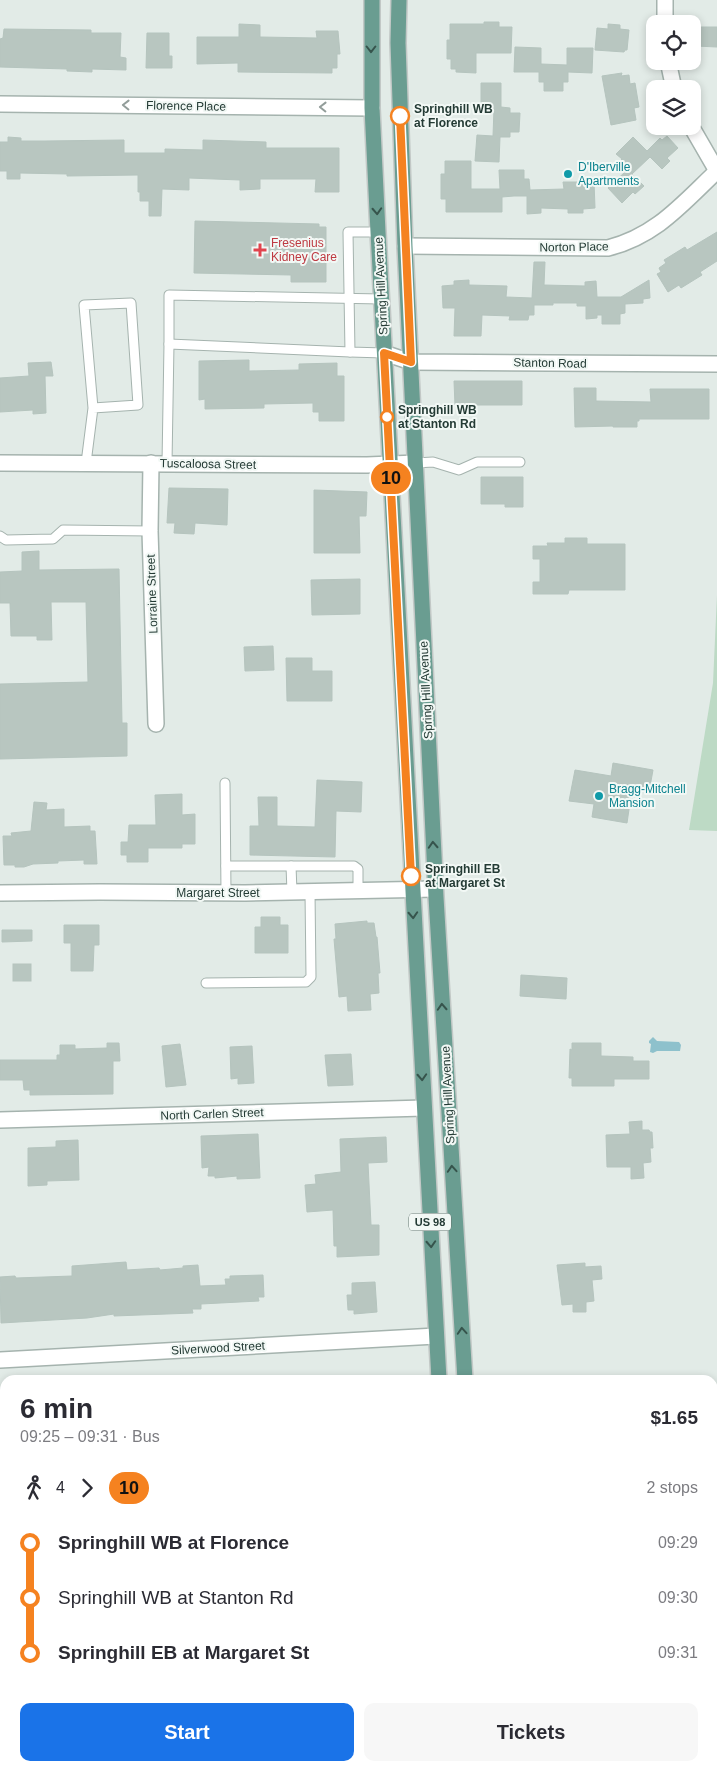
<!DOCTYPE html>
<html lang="en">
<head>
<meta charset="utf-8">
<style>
	body { margin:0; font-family:Arial,sans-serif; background:#f7f7f7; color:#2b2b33; height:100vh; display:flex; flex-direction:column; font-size:19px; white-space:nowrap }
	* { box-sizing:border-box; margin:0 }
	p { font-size:16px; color:#7c7c81 }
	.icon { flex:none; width:28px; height:28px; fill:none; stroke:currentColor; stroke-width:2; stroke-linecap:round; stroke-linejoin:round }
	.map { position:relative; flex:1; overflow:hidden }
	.side { position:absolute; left:0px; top:1375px; width:718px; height:396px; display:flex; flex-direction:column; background:#fff; border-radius:15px 15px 0 0; box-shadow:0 2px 8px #0003 }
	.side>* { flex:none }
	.badge { padding:0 10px; border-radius:16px; font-size:18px; line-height:32px }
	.controls { position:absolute; left:646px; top:15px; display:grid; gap:10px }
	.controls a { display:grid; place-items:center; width:55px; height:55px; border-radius:10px; background:#fff; box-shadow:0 2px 8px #0003; font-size:25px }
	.map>.badge { position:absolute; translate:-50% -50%; box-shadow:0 0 0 2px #fff }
	.legs { display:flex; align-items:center; gap:8px; height:55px; padding:0 20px; font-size:16px }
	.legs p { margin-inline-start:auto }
	.overview { display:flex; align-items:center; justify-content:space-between; height:85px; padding:0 20px }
	h1 { font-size:28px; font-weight:800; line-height:38px }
	.action { display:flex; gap:10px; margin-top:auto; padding:10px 20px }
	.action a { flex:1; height:58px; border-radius:10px; background:#1a73e8; color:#fff; font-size:20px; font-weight:800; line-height:58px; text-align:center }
	.action a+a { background:#f7f7f7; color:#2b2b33 }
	ul { padding:0 20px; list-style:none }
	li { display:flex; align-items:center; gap:18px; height:55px; font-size:19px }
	li i { display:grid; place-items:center; width:8px; height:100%; margin:0 6px; background:currentColor }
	li i::after { content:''; width:12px; height:12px; margin:-6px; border:4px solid; border-radius:50%; background:#fff }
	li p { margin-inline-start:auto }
	li:first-child i { background:linear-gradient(#0000 50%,currentColor 0) }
	li:last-child i { background:linear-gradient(currentColor 50%,#0000 0) }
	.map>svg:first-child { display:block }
</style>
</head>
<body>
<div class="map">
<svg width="717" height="1771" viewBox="0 0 717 1771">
	<rect width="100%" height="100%" fill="#e2ebe7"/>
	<g fill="#bddac5">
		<polygon points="717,595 717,831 689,830 713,683"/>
		<polygon points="38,1766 250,1766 251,1771 38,1771"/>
	</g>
	<polygon fill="#8ec1cc" points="653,1037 657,1041 679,1042 681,1045 680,1051 657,1051 653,1053 650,1052 651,1044 649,1043 649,1041"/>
	<g fill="#b8c6c0" stroke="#b5c4be">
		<polygon points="484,22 499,22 499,27 512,27 511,53 476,53 476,73 456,72 456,69 451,69 451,59 447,59 447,40 450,40 450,24 484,24"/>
		<polygon points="239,24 260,25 260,37 317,38 316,31 338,31 340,54 337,54 337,68 332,68 332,73 238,72 238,63 197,64 197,37 239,37"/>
		<polygon points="608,24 620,25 620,29 629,30 627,50 625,50 624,52 595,50 597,28 608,29"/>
		<polygon points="696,27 717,27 717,47 696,46"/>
		<polygon points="4,29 91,30 91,33 121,33 120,57 126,58 126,70 92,69 92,72 67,71 67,69 0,67 0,39 3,38"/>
		<polygon points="147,33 169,33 169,56 172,56 172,68 146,68"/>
		<polygon points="515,47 541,48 541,64 567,65 567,48 593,48 592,73 568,72 568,82 563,82 563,91 544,91 544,82 539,82 539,72 514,72"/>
		<polygon points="622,73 621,76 629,75 630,84 635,83 639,107 634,108 636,120 611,125 602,76"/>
		<polygon points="481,83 501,83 501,107 510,108 510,113 520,113 519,132 510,132 510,137 500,137 499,162 475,161 477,135 493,136 494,109 481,109"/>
		<polygon points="667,136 678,148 667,158 670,161 662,169 650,157 632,174 644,186 635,194 633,192 622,203 608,188 626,171 618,163 622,159 616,154 633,137 647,151 660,138 662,140"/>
		<polygon points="8,137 21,138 21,141 45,141 124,140 124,153 165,153 165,149 203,150 203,140 266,142 266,148 339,148 339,192 315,192 316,179 260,179 260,189 240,190 240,180 189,178 189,190 162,189 161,216 149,216 149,201 140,201 140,192 138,192 138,175 67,176 67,174 20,173 20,179 7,179 7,171 0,171 0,142 8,142"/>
		<polygon points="445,161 471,161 471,189 500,189 499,170 524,170 524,179 529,179 530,190 564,189 563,182 594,182 595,208 583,209 583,213 568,213 568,209 541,208 541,213 527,214 527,196 514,196 502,197 502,212 446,212 446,199 441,199 441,174 445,174"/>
		<polygon points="195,221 319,224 319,227 326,227 326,282 291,282 291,275 194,273"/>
		<polygon points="717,232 717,261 700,272 702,275 681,288 679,285 668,292 657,274 661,272 659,268 666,263 664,260 685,247 687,250"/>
		<polygon points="534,262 545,262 544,285 585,286 585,282 596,281 597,297 621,297 649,280 650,298 643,299 643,303 625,304 625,313 620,314 620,324 602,324 602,315 597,315 597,318 586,319 586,306 577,306 577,303 553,303 553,305 534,305 534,315 529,315 528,320 509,320 510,316 482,315 481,336 454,336 455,308 443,308 442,286 454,285 454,281 469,280 469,285 507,286 506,297 532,298"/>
		<polygon points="249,360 249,371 299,370 299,364 337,363 337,376 344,376 344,421 319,421 319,412 313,412 313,403 264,404 264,408 205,409 205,399 199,400 199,361"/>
		<polygon points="51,362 53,376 45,376 46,413 33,414 33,410 0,412 0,378 29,376 28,363"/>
		<polygon points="454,381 522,381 522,405 455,405"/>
		<polygon points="574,388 596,388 596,401 651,402 650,389 709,389 709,419 639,419 639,421 637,421 637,427 613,427 613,426 575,427"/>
		<polygon points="481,477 523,477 523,507 505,507 505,504 481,504"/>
		<polygon points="169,488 228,489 227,525 195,523 194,534 174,533 175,523 167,523"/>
		<polygon points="314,490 367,492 366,516 359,516 360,553 314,553"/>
		<polygon points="565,538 587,538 587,544 625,544 625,590 569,590 568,594 533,594 533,582 540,582 540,559 533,559 533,546 548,546 547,543 565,543"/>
		<polygon points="39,551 39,570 119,569 122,723 127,723 127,756 0,759 0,684 88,682 86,602 51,602 52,640 37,640 37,636 11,636 10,603 0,603 0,572 22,571 22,552"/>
		<polygon points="360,579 360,614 312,615 311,580"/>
		<polygon points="273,646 274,670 245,671 244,647"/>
		<polygon points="286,658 312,658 312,671 332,671 332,701 287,701"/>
		<polygon points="613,763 653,770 649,792 632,789 627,823 592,817 594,804 569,801 575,770 611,776"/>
		<polygon points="317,780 362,782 361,812 336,811 335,857 250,855 250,826 259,826 258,797 277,797 277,826 315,827"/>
		<polygon points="182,794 182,815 195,814 195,844 182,844 182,848 148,848 148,862 127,862 127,855 121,855 121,842 128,842 129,825 156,825 155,795"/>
		<polygon points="34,802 47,803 46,810 64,809 64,827 90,826 90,831 95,831 97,864 84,864 84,860 58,861 58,863 33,864 24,867 15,867 15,865 4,865 3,836 12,836 11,833 31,831"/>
		<polygon points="261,917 280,917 280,925 288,925 288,953 255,953 255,927 261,927"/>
		<polygon points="367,921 367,923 374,923 376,937 377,937 380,973 378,973 379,993 370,994 371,1010 348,1011 347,996 339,997 334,939 336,939 335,924"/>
		<polygon points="64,925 99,925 99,945 94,945 93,971 71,971 71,943 64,943"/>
		<polygon points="2,930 32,930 32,941 2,942"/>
		<rect x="13" y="964" width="18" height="17"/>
		<polygon points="521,975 567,978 566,999 520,996"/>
		<polygon points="107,1043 119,1043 120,1061 113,1061 113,1094 30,1095 30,1090 24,1090 23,1080 0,1080 0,1060 57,1060 57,1055 60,1055 60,1045 75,1045 75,1049 107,1048"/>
		<polygon points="572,1043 601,1043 601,1056 633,1057 633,1061 649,1061 649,1079 614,1079 614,1086 572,1086 572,1078 569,1078 570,1049 572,1050"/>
		<polygon points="180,1044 186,1085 166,1087 162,1046"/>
		<polygon points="252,1046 254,1083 238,1084 238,1078 231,1079 230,1047"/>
		<polygon points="351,1054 353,1085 328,1086 325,1055"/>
		<polygon points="642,1121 642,1130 649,1130 650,1132 652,1132 653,1148 650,1148 651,1162 643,1163 644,1178 631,1179 631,1167 607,1167 606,1135 630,1134 629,1122"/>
		<polygon points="258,1134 260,1178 237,1179 237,1176 215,1178 215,1176 208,1176 209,1167 202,1168 201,1136"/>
		<polygon points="386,1137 387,1162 368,1163 371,1225 379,1225 379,1255 337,1257 337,1246 334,1246 333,1210 307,1212 305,1185 316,1184 315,1175 341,1172 340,1139"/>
		<polygon points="78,1140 79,1180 47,1181 47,1185 28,1186 28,1148 56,1147 56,1141"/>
		<polygon points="126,1262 127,1270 159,1268 160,1270 183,1268 183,1266 198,1265 200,1286 226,1285 225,1279 230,1279 230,1276 263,1275 264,1297 258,1297 259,1301 201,1304 201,1309 192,1309 193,1313 114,1316 114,1314 87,1318 1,1323 0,1277 15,1276 16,1278 72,1276 72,1266"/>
		<polygon points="585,1263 585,1267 601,1266 602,1279 592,1280 594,1301 586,1302 586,1312 573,1312 573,1304 562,1305 557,1265"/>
		<polygon points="375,1282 377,1312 354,1314 354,1310 348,1310 347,1295 352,1295 352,1283"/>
	</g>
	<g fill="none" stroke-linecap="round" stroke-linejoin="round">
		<defs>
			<g id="service">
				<polyline points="378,232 348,232 350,352 384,353"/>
				<polyline points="169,344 169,295 381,299"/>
				<polyline points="86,463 93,408 138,405 131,303 84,305 93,408"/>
				<polyline points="167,463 169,344 350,352"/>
				<polyline points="416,463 433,462 459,470 477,462 520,462"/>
				<polyline points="0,536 6,540 53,539 63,530 150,531"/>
				<polyline points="225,783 226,893"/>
				<polyline points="226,866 354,866 358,869 358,891"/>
				<polyline points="291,866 292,892"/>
				<polyline points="206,983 306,982 311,977 310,892"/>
				<polyline points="712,1732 717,1732"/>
				<polyline points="27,1766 27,1771"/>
				<polyline points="259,1766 260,1771"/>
				<polyline points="403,1766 403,1771"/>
				<polyline points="604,1771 604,1766"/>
			</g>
			<g id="minor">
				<polyline points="665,24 665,0"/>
				<polyline points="668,61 674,89"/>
				<polyline points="0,104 372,108"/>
				<polyline points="691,126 717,171"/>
				<path d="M405 246 608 248C656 236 682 204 717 171"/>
				<polyline points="0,463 367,465 416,463"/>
				<polyline points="151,463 150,531 156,724"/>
				<polyline points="0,893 100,892 245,893 435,889"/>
				<polyline points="0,1120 424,1108"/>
				<polyline points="0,1360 436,1336"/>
			</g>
			<polyline id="tertiary" points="384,353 411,362 717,364"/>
			<g id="primary">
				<polyline points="372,0 372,108 378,232 439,1380"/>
				<polyline points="399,0 398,43 405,246 436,897 465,1380"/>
				<polyline points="464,1766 464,1771"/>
				<polyline points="490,1766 490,1771"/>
			</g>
		</defs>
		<use href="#service" stroke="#a5b3ae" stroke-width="11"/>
		<use href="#minor" stroke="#a5b3ae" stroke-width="18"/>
		<use href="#tertiary" stroke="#a5b3ae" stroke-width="18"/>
		<use href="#primary" stroke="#c2c8c6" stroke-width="18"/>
		<use href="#service" stroke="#fff" stroke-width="9"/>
		<use href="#minor" stroke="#fff" stroke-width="15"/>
		<use href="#tertiary" stroke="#fff" stroke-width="15"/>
		<use href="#primary" stroke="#6a9d91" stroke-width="15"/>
	</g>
	<defs><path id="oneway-chevron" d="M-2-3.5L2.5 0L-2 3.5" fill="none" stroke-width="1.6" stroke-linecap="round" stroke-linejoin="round" transform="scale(1.25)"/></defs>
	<g stroke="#36544c">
		<use href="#oneway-chevron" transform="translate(371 49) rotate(90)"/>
		<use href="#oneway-chevron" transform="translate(377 211) rotate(87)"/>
		<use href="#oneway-chevron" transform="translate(433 845) rotate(-93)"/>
		<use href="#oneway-chevron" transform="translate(413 915) rotate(87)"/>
		<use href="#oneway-chevron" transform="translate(442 1007) rotate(-93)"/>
		<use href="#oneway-chevron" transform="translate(422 1077) rotate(87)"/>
		<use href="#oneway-chevron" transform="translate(452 1169) rotate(-94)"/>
		<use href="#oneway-chevron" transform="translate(431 1244) rotate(87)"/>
		<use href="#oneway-chevron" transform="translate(462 1331) rotate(-94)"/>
	</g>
	<g stroke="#929d9a">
		<use href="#oneway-chevron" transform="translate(126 105) rotate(-179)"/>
		<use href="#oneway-chevron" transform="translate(323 107) rotate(-179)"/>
	</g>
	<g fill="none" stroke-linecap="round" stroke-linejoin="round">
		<defs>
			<polyline id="line-1" points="400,116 411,362 384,353 411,876"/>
		</defs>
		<use href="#line-1" stroke="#fff" stroke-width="11"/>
		<use href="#line-1" stroke="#f58220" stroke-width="8"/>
	</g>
	<g fill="#fff" stroke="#f58220" stroke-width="2.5">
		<circle cx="400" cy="116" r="9"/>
		<circle cx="387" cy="417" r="6"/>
		<circle cx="411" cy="876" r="9"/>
	</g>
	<g fill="#0f9aa8" stroke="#f2f8f5" stroke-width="2">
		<circle cx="568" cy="174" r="5"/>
		<circle cx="599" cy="796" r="5"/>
	</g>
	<path fill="#e0444e" stroke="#f2f8f5" stroke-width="2" d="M257.5 242.5h5v5h5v5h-5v5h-5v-5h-5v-5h5z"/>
	<g text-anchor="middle" stroke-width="4" stroke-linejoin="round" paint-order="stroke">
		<rect fill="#f2f8f5" stroke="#62746f" stroke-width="1" x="409" y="1213.5" width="42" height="17" rx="4"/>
		<g font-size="11" font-weight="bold" fill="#243b35">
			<text x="430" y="1226">US 98</text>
		</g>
		<g font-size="12" fill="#243b35" stroke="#f2f8f5">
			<text transform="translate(186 106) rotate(1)" y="4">Florence Place</text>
			<text transform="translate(574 247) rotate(-1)" y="4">Norton Place</text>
			<text transform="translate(381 286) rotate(-93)" y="4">Spring Hill Avenue</text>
			<text transform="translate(550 363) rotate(1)" y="4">Stanton Road</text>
			<text transform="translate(208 464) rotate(1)" y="4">Tuscaloosa Street</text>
			<text transform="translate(152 594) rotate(-92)" y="4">Lorraine Street</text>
			<text transform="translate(426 690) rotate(-93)" y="4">Spring Hill Avenue</text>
			<text x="218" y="897">Margaret Street</text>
			<text transform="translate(448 1095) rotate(-93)" y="4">Spring Hill Avenue</text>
			<text transform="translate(212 1114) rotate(-2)" y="4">North Carlen Street</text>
			<text transform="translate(218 1348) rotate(-3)" y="4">Silverwood Street</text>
		</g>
		<g font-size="12" font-weight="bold" fill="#243b35" stroke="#f2f8f5" text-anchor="start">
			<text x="414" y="113">Springhill WB<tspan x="414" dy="14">at Florence</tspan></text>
			<text x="398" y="414">Springhill WB<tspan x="398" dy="14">at Stanton Rd</tspan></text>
			<text x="425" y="873">Springhill EB<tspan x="425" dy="14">at Margaret St</tspan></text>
		</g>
		<g font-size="12" fill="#0d838f" stroke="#f2f8f5" text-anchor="start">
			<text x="578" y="171">D'Iberville<tspan x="578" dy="14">Apartments</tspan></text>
			<text x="609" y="793">Bragg-Mitchell<tspan x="609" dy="14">Mansion</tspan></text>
		</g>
		<g font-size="12" fill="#be3a42" stroke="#f2f8f5" text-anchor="start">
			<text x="271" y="247">Fresenius<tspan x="271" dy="14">Kidney Care</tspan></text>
		</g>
	</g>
</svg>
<div class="controls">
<a><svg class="icon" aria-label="locate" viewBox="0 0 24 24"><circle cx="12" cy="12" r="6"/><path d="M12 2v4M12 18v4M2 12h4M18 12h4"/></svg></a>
<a><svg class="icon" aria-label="layers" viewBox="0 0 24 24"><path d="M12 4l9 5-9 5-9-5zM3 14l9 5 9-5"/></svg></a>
</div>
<b class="badge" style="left:391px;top:478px;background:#f58220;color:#111">10</b>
<section class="side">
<div class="overview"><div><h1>6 min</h1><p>09:25 – 09:31 · Bus</p></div><b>$1.65</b></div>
<div class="legs"><svg class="icon" aria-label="walk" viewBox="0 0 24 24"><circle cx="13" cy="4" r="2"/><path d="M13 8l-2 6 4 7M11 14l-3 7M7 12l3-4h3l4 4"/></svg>4<svg class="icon" aria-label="forward" viewBox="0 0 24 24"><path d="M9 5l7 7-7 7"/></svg><b class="badge" style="background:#f58220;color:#111">10</b><p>2 stops</p></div>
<ul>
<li><i style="color:#f58220"></i><b>Springhill WB at Florence</b><p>09:29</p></li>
<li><i style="color:#f58220"></i><span>Springhill WB at Stanton Rd</span><p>09:30</p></li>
<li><i style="color:#f58220"></i><b>Springhill EB at Margaret St</b><p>09:31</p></li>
</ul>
<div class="action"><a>Start</a><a>Tickets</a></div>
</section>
</div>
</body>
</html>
